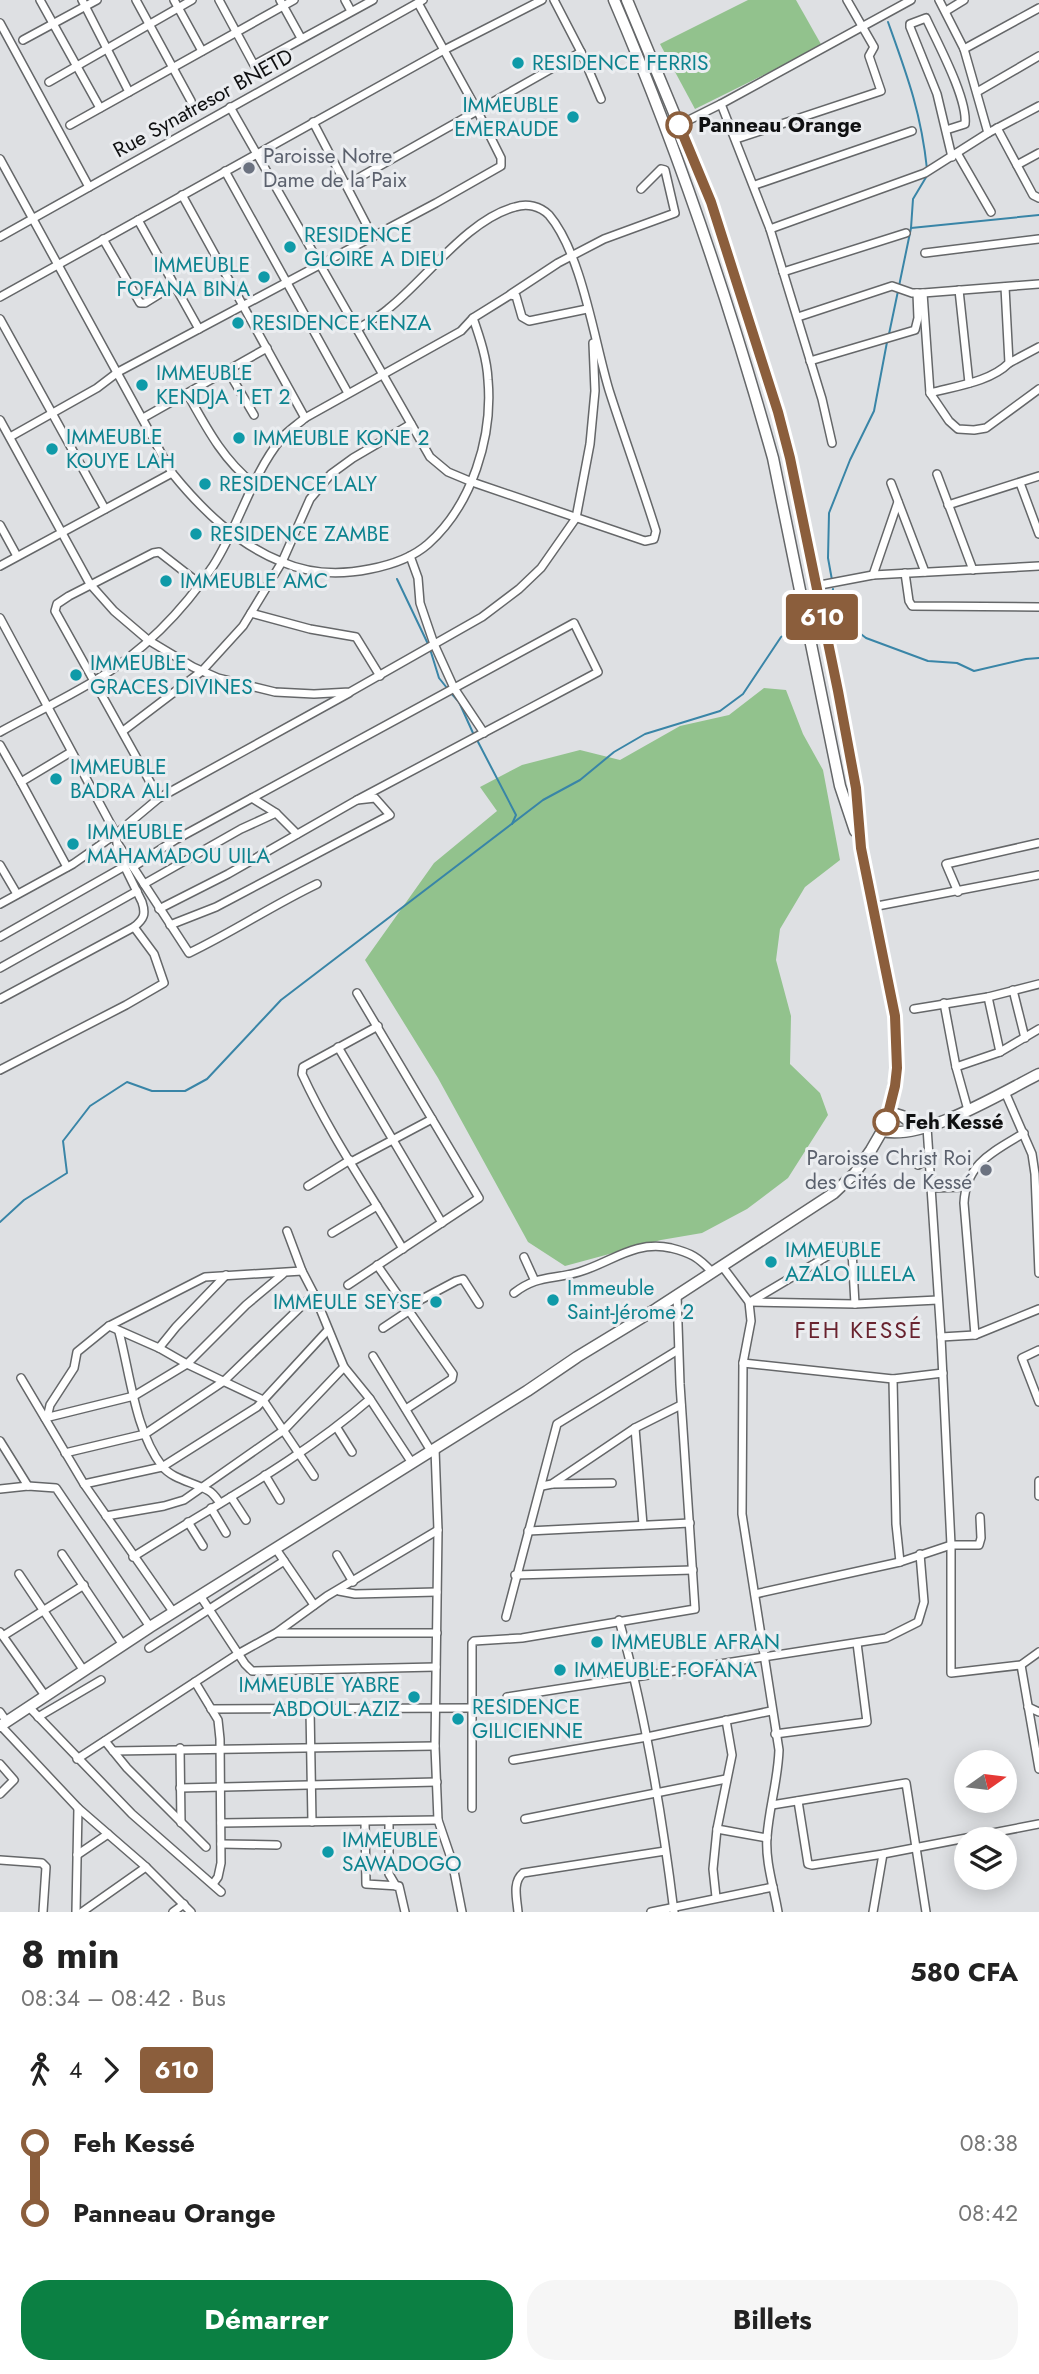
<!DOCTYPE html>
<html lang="fr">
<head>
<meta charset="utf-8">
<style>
	body { margin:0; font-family:Jost,sans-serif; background:#f6f6f6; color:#222; height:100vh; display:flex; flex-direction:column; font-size:26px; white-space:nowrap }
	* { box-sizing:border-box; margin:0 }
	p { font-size:23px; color:#767676 }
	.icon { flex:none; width:38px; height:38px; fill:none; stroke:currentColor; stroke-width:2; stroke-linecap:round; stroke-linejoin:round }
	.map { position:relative; height:1912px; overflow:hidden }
	.panel { display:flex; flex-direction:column; background:#fff; flex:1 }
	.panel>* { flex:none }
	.badge { padding:0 14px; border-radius:5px; font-size:24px; line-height:46px }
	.needle { width:46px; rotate:76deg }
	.buttons { position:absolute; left:954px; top:1750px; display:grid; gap:14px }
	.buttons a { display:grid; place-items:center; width:63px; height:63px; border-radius:50%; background:#fff; box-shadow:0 4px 18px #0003; font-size:35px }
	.map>.badge { position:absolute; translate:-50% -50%; box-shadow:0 0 0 4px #fff }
	.legs { display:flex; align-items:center; gap:10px; height:77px; padding:0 21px; font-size:23px }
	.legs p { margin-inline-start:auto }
	.head { display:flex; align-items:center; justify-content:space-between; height:119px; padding:0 21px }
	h1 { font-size:38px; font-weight:700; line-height:52px }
	.action { display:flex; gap:14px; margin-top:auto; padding:14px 21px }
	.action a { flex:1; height:80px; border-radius:28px; background:#0b8043; color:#fff; font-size:28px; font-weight:700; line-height:80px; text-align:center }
	.action a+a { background:#f6f6f6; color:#222 }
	ul { padding:0 21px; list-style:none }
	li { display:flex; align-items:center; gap:24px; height:70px; font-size:26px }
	li i { display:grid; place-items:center; width:10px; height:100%; margin:0 9px; background:currentColor }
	li i::after { content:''; width:18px; height:18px; margin:-9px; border:5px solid; border-radius:50%; background:#fff }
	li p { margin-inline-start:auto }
	li:first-child i { background:linear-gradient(#0000 50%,currentColor 0) }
	li:last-child i { background:linear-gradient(currentColor 50%,#0000 0) }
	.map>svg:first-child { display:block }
</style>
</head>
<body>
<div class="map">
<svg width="1039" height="1912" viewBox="0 0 1039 1912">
	<rect width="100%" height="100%" fill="#dee0e3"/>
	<g fill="#92c28d">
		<polygon points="748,0 796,0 822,46 695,109 660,44"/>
		<polygon points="764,688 786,690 803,734 823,770 840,860 805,887 780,929 776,960 791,1016 790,1064 820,1093 828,1115 788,1178 747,1209 702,1233 661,1240 565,1266 528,1242 438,1078 365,960 434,863 497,811 480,787 522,765 580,750 620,760 680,726 729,715"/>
	</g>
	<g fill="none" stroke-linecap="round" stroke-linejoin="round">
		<g stroke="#3985a7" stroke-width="2">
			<path d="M888 22C907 75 921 112 927 169"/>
			<polyline points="911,228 1039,215"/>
			<polyline points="899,286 911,228 913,199 928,174"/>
			<polyline points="889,334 898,291"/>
			<polyline points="397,579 428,644"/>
			<polyline points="832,580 828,558 829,513 850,460 874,411 887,342"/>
			<polyline points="833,589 829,614 839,617 866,638 928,661 957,663 974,671 1026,659 1039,658"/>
			<polyline points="430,649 439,678 447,688"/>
			<polyline points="451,693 459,702 473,733"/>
			<polyline points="476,738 516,815 512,824"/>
			<polyline points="0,1222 24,1200 67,1173 63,1141 90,1106 127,1082 152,1091 185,1091 207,1079 281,1000 543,800 580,780 614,752 645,734 720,711 743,694 781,637 801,625"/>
		</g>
		<defs>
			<g id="street">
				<polyline points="40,0 100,108"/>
				<polyline points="82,0 129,92"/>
				<polyline points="136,0 191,101"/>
				<polyline points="174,0 202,51"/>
				<polyline points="219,0 254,65 373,0"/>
				<polyline points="280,0 301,38"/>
				<polyline points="345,0 351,11"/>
				<polyline points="554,0 581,52 601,99"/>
				<polyline points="939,0 964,49 988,133"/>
				<polyline points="946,11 964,0"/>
				<polyline points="0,23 89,187"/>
				<polyline points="23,40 97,0"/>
				<polyline points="964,49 1039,8"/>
				<polyline points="49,82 192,0"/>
				<polyline points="977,92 1039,56"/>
				<polyline points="721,104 770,229 822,399 832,443"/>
				<path d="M230 107 430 457 448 472 472 482 645 541 654 539 656 531C641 483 624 437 609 390 594 340 582 254 549 215 540 206 527 203 515 207 468 219 426 279 388 309 379 317 367 323 357 329"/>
				<polyline points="313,122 373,237"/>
				<polyline points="70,125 294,0"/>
				<polyline points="679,125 721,104 911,0"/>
				<polyline points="997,128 1033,195 1039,198"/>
				<path d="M946 130 965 124C968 99 937 42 926 18L910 24V27L937 94 952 157"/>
				<polyline points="736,139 881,91 869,56 874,47 847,0"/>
				<polyline points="957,153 991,212"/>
				<path d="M0 159 172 473C202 510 237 544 282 562 310 574 341 575 370 569 391 565 412 558 428 544 472 505 493 437 488 380 487 359 480 338 473 318"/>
				<polyline points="1017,165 1039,153"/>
				<polyline points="225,171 348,393"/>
				<polyline points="346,185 581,52"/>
				<polyline points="755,185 912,131"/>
				<polyline points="182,195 305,418"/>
				<polyline points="138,220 199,329"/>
				<polyline points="770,229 925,173 988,133 1039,106"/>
				<polyline points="0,237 423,0"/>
				<polyline points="103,239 140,303 145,303 174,285"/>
				<polyline points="925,253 1039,239"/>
				<polyline points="783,272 906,233"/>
				<polyline points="959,290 969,383"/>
				<polyline points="923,293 930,393 949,421 958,429 974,430 986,428 1039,389"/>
				<polyline points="511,294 558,263 604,239 675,213 665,170 661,169 641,189"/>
				<polyline points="0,297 444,50 542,0"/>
				<polyline points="798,317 892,286 912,293 923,293 1039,284"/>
				<polyline points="0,319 105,509"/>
				<polyline points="810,361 915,330 918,318 917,293"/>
				<polyline points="1009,363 1039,347"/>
				<polyline points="228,371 254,415"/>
				<path d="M187 393C206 427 223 460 254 484"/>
				<path d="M930 393C956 386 990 382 1009 363L1005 287"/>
				<polyline points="143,418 267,348"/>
				<polyline points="0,420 90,584 114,611 148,640 193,667 218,678 275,692 314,694 350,692 482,617 519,589 541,568 576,518 590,444 595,391 593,343"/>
				<polyline points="10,437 97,388 118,372 436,203 501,166 501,158 477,110 418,3"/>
				<polyline points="937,474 973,570"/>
				<polyline points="891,483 925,572"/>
				<polyline points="1020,483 1039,534"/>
				<polyline points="948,505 1039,476"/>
				<polyline points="0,525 17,556"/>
				<polyline points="410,556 418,578 420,603 434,644 454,688 484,733"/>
				<polyline points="0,566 172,473"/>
				<polyline points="905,573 909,601 912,606 1039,607"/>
				<polyline points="873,575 898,502"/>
				<polyline points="815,586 873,575 1039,566"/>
				<polyline points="251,613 310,629 356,637 380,676"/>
				<polyline points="0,618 116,834 73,864 0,904"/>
				<polyline points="123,731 202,671 243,626 282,562 310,499 331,474 353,458 411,424"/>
				<path d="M0 732C31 715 64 699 94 681 141 654 183 611 213 566 239 526 251 476 281 439 287 431 297 425 305 418L461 331 473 318 510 295 516 296 522 317 529 321 587 309"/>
				<polyline points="0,745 21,782"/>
				<polyline points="159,798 55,611 57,604 69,596 153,553 159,552 200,584"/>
				<polyline points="252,798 574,623 598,672 357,800"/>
				<path d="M118 844 189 953C233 932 273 905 317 884"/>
				<polyline points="0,865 17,894"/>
				<polyline points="67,867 21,782 71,752"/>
				<polyline points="133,867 175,840 252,798 276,813"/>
				<polyline points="144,884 241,829 276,813 297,834"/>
				<polyline points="958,892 946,864 1039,843"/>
				<polyline points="872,907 1039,875"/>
				<polyline points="159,909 228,874 357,800 375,798 390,815 216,907 170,925"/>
				<polyline points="0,937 125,866"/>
				<polyline points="0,968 137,891"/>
				<polyline points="1013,990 1025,1038"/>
				<polyline points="988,997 1000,1052"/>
				<path d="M0 999 134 927C144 919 146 914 142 902L118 853 116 834 159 798 349 693"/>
				<polyline points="944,1003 956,1067 968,1110"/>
				<polyline points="914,1009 988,997 1039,984"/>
				<path d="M378 1026 303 1067 302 1074C330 1135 369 1191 403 1249"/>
				<polyline points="338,1047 442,1223"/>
				<polyline points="956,1067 1000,1052 1039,1029"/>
				<polyline points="0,1070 126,1005 164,983 154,954 134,927"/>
				<polyline points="1005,1092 1032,1154 1035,1174 1039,1273"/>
				<polyline points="927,1127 941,1337 951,1545 951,1673 1021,1665 1039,1652"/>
				<polyline points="351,1162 432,1119"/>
				<polyline points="918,1165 929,1159"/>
				<polyline points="308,1186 350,1160"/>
				<polyline points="931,1188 965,1187"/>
				<polyline points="287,1231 302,1271 314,1294 344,1367 370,1399 412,1463"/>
				<polyline points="332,1233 377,1206"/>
				<polyline points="524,1257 534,1279"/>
				<polyline points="377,1265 453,1374 452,1379 406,1409"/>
				<path d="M722 1266 749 1302 751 1321 743 1363 742 1514 779 1750C778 1780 769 1808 767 1837 765 1861 774 1888 778 1912"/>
				<polyline points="348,1285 479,1198 357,993"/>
				<path d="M514 1293C537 1275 552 1280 579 1272 612 1262 635 1240 671 1248 691 1253 698 1257 712 1272"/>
				<polyline points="749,1302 855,1304 938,1300"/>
				<polyline points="750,1302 846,1245 850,1247 852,1251 855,1304"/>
				<polyline points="407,1307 456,1281 463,1279 479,1304"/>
				<polyline points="109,1326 159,1348 187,1364 263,1400 314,1476"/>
				<polyline points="383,1328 410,1310"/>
				<path d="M119 1332C130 1373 135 1431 162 1466 173 1480 194 1482 209 1491 213 1493 217 1499 220 1503"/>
				<path d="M975 1335 964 1203C966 1163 993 1152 1024 1133"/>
				<polyline points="941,1337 975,1335 1039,1309"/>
				<polyline points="159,1348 176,1327 226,1275"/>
				<polyline points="1039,1350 1022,1358 1039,1402"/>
				<polyline points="373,1356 431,1451"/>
				<polyline points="743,1363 893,1379"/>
				<polyline points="21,1378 84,1484 174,1613"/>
				<polyline points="45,1418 134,1396 187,1364 246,1305 283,1274"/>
				<polyline points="47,1418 50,1405 74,1368 77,1352 109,1326 205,1277 302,1271"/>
				<polyline points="337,1428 352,1452"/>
				<polyline points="635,1428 643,1525"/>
				<polyline points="0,1441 28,1486"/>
				<polyline points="435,1449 438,1530 435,1746 438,1820 452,1861 462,1912"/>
				<polyline points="65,1453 145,1434 224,1381 314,1294"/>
				<polyline points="265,1475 280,1500"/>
				<polyline points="1039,1481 1039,1496"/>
				<polyline points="84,1484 162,1467 257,1407 328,1330"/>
				<polyline points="553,1484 612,1483"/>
				<polyline points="542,1486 552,1484 635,1428 681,1405"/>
				<polyline points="0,1489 28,1486 56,1488 150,1627"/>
				<polyline points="231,1497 246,1520"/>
				<polyline points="211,1508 226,1533"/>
				<polyline points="106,1516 164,1506 184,1500 284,1430 344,1367"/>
				<polyline points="188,1522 203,1546"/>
				<polyline points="528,1531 690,1523"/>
				<polyline points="276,1549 314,1605"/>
				<polyline points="62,1554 123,1645"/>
				<polyline points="337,1555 353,1582"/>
				<path d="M133 1557C213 1506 299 1461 370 1399"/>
				<polyline points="900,1562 896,1524 893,1379 943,1373"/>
				<polyline points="19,1574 84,1671"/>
				<polyline points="515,1575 693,1570"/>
				<polyline points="339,1591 355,1594 437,1592"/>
				<polyline points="755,1594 900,1562 951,1545 979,1545 981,1538 980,1517"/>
				<polyline points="201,1597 245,1664 252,1671 436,1667"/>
				<polyline points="506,1617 557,1424 678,1350"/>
				<path d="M619 1620C646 1716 662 1814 674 1912"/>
				<polyline points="0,1632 46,1697"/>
				<polyline points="277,1633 437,1633"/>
				<polyline points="3,1636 84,1585"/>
				<polyline points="149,1648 284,1561"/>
				<polyline points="1021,1665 1039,1769"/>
				<polyline points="195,1682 218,1720 220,1739 221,1863 218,1877 213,1884"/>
				<polyline points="507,1697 886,1638 918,1622 924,1602 920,1554"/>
				<polyline points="29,1707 132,1814 221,1892"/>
				<polyline points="1028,1707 1039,1712"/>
				<polyline points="211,1709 473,1708"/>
				<polyline points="310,1709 312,1822"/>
				<polyline points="0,1712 7,1722"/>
				<polyline points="38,1717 101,1680"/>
				<polyline points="1,1726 78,1808 146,1867 191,1912"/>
				<polyline points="775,1734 867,1722 857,1643"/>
				<polyline points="105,1741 127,1768 206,1847"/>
				<polyline points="180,1748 181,1823"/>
				<polyline points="113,1751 435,1746"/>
				<polyline points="77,1759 238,1654 276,1633 327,1596 438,1530"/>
				<polyline points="513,1760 647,1737 771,1711"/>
				<polyline points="0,1764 14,1780 0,1794"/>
				<polyline points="180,1788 437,1782"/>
				<polyline points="798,1801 808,1864 812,1865 883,1854 1039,1824"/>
				<polyline points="772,1805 906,1783 926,1912"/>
				<polyline points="472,1808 472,1643 474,1641 522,1638 695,1609 680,1384 677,1295"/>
				<polyline points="525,1819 726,1779"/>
				<polyline points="389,1821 389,1874 396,1886"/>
				<polyline points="365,1822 366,1884 399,1886 405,1912"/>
				<polyline points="221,1823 438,1820"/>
				<polyline points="717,1829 767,1838"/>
				<polyline points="221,1844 277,1845"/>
				<polyline points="77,1855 108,1834"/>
				<polyline points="0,1860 42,1863 46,1867 43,1912"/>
				<polyline points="716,1897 713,1869 717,1829 732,1755 726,1720"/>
				<polyline points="76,1912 78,1808"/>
				<polyline points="82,1912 146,1867"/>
				<polyline points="173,1912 184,1904"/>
				<path d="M518 1912C517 1899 512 1882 523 1873L665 1851"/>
				<polyline points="651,1912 773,1887"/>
				<polyline points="873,1912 883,1854"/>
			</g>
			<g id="secondary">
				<path d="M614 0C678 149 729 301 773 458L840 786 855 831"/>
				<polyline points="889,1112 902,1116 918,1128"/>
				<path d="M882 1131C924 1141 1001 1093 1039 1074"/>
				<polyline points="0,1726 150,1627 527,1391 577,1357 656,1309 834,1193 855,1173 871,1150 882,1131 889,1112 897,1068 895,1016 861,848 856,788 838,691 790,458 778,412 711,202 627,0"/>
			</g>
		</defs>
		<use href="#street" stroke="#656769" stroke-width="10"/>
		<use href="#secondary" stroke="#656769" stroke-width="13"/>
		<use href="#street" stroke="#fff" stroke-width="7"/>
		<use href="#secondary" stroke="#fff" stroke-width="10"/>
	</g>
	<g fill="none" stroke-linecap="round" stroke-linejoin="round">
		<defs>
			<polyline id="line-1" points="679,125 711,202 778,412 790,458 838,691 856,788 861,848 895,1016 897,1068 895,1086 886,1122"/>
		</defs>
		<use href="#line-1" stroke="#fff" stroke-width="16"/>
		<use href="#line-1" stroke="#8b5e3c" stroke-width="10"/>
	</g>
	<g fill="#0f9aa8" stroke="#ebedf0" stroke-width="2.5">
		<circle cx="518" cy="63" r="7"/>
		<circle cx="573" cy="117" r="7"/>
		<circle cx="290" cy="247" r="7"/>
		<circle cx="264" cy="277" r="7"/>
		<circle cx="238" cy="323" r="7"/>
		<circle cx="142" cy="385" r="7"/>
		<circle cx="239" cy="438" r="7"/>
		<circle cx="52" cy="449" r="7"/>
		<circle cx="205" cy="484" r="7"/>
		<circle cx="196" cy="534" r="7"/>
		<circle cx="166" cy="581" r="7"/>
		<circle cx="76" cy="675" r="7"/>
		<circle cx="56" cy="779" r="7"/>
		<circle cx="73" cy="844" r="7"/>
		<circle cx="771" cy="1262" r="7"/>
		<circle cx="553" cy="1300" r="7"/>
		<circle cx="436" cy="1302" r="7"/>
		<circle cx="597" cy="1642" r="7"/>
		<circle cx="560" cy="1670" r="7"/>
		<circle cx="414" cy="1697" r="7"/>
		<circle cx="458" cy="1719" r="7"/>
		<circle cx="328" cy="1852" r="7"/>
	</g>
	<g fill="#fff" stroke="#8b5e3c" stroke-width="3.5">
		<circle cx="679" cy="125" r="12"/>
		<circle cx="886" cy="1122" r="12"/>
	</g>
	<g fill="#6b7280" stroke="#ebedf0" stroke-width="2.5">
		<circle cx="249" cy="168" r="7"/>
		<circle cx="986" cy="1170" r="7"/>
	</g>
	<g text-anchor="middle" stroke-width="6" stroke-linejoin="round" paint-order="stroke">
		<g font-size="21" fill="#0d838f" stroke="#ebedf0" text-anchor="start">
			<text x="532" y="70">RESIDENCE FERRIS</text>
			<text x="559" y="112" text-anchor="end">IMMEUBLE<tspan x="559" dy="24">EMERAUDE</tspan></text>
			<text x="304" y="242">RESIDENCE<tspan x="304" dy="24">GLOIRE A DIEU</tspan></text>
			<text x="250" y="272" text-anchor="end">IMMEUBLE<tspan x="250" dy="24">FOFANA BINA</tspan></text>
			<text x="252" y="330">RESIDENCE KENZA</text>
			<text x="156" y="380">IMMEUBLE<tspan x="156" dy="24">KENDJA 1 ET 2</tspan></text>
			<text x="66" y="444">IMMEUBLE<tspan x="66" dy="24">KOUYE LAH</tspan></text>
			<text x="253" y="445">IMMEUBLE KONE 2</text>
			<text x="219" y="491">RESIDENCE LALY</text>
			<text x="210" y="541">RESIDENCE ZAMBE</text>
			<text x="180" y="588">IMMEUBLE AMC</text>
			<text x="90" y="670">IMMEUBLE<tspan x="90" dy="24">GRACES DIVINES</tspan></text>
			<text x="70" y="774">IMMEUBLE<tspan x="70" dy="24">BADRA ALI</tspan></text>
			<text x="87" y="839">IMMEUBLE<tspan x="87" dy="24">MAHAMADOU UILA</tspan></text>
			<text x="785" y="1257">IMMEUBLE<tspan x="785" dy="24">AZALO ILLELA</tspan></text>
			<text x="567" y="1295">Immeuble<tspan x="567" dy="24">Saint-Jérome 2</tspan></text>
			<text x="422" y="1309" text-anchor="end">IMMEULE SEYSE</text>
			<text x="611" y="1649">IMMEUBLE AFRAN</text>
			<text x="574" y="1677">IMMEUBLE FOFANA</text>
			<text x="400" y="1692" text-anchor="end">IMMEUBLE YABRE<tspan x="400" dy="24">ABDOUL AZIZ</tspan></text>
			<text x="472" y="1714">RESIDENCE<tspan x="472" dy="24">GILICIENNE</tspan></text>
			<text x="342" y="1847">IMMEUBLE<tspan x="342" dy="24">SAWADOGO</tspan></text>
		</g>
		<g font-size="21" fill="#0f1011" stroke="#ebedf0">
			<text transform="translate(203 103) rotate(-29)" y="7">Rue Synatresor BNETD</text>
		</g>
		<g font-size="21" font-weight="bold" fill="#0f1011" stroke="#ebedf0" text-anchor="start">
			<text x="698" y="132">Panneau Orange</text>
			<text x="905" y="1129">Feh Kessé</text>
		</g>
		<g font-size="21" fill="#5b616d" stroke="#ebedf0" text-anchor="start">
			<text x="263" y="163">Paroisse Notre<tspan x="263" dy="24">Dame de la Paix</tspan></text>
			<text x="972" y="1165" text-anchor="end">Paroisse Christ Roi<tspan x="972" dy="24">des Cités de Kessé</tspan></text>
		</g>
		<g font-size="23" letter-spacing="2" fill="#69232f" stroke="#ebedf0">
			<text x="859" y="1338">FEH KESSÉ</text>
		</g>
	</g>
</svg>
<div class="buttons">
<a><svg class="needle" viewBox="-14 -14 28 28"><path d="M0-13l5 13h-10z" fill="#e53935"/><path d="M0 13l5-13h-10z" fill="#767676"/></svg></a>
<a><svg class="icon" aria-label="layers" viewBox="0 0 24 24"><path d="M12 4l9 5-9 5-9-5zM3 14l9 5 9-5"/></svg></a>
</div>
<b class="badge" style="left:822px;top:617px;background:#8b5e3c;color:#fff">610</b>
</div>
<section class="panel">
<div class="head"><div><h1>8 min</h1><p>08:34 – 08:42 · Bus</p></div><b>580 CFA</b></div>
<div class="legs"><svg class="icon" aria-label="walk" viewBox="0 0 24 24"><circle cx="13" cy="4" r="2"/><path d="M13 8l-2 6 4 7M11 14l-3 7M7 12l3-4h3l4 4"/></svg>4<svg class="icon" aria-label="forward" viewBox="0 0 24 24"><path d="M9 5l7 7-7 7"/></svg><b class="badge" style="background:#8b5e3c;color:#fff">610</b></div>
<ul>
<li><i style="color:#8b5e3c"></i><b>Feh Kessé</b><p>08:38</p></li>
<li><i style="color:#8b5e3c"></i><b>Panneau Orange</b><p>08:42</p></li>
</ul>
<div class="action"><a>Démarrer</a><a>Billets</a></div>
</section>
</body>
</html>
